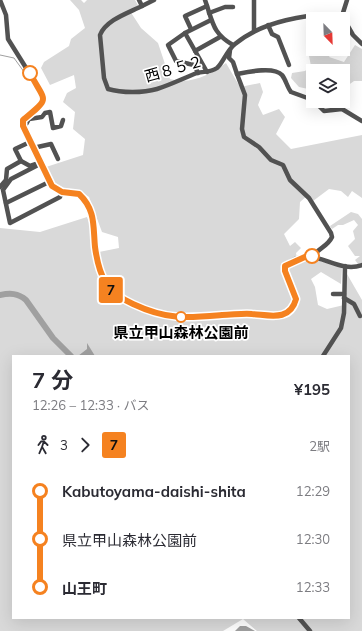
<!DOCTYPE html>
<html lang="ja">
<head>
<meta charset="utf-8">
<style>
	body { margin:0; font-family:Mulish,"Noto Sans JP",sans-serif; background:#f2f2f3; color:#2b2b33; height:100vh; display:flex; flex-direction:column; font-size:15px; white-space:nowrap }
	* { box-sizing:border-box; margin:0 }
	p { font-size:13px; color:#7c7c81 }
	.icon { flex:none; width:22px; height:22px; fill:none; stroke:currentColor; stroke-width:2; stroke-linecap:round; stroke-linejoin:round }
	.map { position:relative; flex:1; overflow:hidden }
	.drawer { position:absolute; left:12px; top:355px; width:338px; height:264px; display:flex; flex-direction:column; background:#fff; border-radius:0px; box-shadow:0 4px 16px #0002 }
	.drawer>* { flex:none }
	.badge { padding:0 8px; border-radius:3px; font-size:14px; line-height:26px }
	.needle { width:26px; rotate:157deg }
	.buttons { position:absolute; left:306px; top:12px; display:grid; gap:8px }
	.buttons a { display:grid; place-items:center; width:44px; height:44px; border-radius:0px; background:#fff; box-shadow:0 4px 16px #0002; font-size:20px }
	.map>.badge { position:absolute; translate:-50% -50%; box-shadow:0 0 0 2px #fff }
	.legs { display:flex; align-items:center; gap:6px; height:44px; padding:0 20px; font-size:13px }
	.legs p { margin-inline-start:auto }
	.overview { display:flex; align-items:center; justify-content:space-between; height:68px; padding:0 20px }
	h1 { font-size:22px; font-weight:700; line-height:30px }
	ul { padding:0 20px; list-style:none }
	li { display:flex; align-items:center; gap:14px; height:48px; font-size:15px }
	li i { display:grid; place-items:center; width:6px; height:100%; margin:0 5px; background:currentColor }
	li i::after { content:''; width:10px; height:10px; margin:-5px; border:3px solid; border-radius:50%; background:#fff }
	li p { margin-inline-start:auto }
	li:first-child i { background:linear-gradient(#0000 50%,currentColor 0) }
	li:last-child i { background:linear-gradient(currentColor 50%,#0000 0) }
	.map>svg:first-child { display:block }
</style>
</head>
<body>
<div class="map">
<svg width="362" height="631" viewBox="0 0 362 631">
	<rect width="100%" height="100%" fill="#fff"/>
	<g fill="#d9d9d9" fill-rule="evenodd">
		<path d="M70 0H81L84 3 87 0H135L139 7 130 11 141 28 158 43 170 79C191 85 209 75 226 63L240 87 260 83 263 92 258 105 263 115 279 109 285 117 276 134 291 149 362 135V198L352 191 348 197 341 191 329 189 313 201 308 195 300 202 299 219 284 234 290 246 295 242 301 248 296 253 298 263 307 258 341 266 342 268 341 284 321 272 311 279 315 287 318 305 327 309 344 305 347 274 362 300V631H257L243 619 223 631H0V228L40 232 87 217 91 228 94 253 119 248 118 237 102 232 89 197 78 190 64 188 54 182 46 167 83 155 85 139 73 129 75 112 63 102 67 93 76 88 74 75 50 85 41 68 44 62 69 46 71 39 85 28 79 10ZM13 356H349V618H13Z"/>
		<polygon points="355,45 362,49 362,81 354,81 343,89 343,71 313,71 313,90 299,87 291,78 292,73 305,71 311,66 309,56 313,47 313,49 334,49 329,57 344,62"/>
		<polygon points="351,212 358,214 362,219 362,263 358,264 355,260 360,256 355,256 348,246 355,239 353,231 358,225 354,220 343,225 338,225 332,229 330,226"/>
	</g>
	<g fill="#a0a0a0">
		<polygon points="87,343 95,356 78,356 87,349"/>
		<polygon points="240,626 246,626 255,631 235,631"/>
	</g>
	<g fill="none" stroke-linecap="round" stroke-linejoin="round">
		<polyline stroke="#a0a0a0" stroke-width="1" points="0,55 14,58 35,87"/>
		<path stroke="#a0a0a0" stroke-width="6" d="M0 295C10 293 18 293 26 300L53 338 71 356"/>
		<g stroke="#525252" stroke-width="4.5">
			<path d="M0 0 6 15 8 39 43 95 41 105 23 119V126L52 186 62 192 79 194C96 210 93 227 95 247 98 276 106 292 133 304 167 320 186 318 222 315 232 315 243 313 252 314 269 315 290 321 296 299L285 271V266C311 241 335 275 362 265"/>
			<path d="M139 0 142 6C128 13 106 20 100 35L104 78 108 89C122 93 143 93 157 89 170 85 184 78 197 73 204 71 210 73 217 68 223 63 227 50 235 44 261 22 309 12 342 16L353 35 362 44"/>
			<path d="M205 0C213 22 212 33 233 45"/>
			<polyline points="142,6 154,0"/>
			<polyline points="209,13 225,7 233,7"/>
			<polyline points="342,16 347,0"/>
			<polyline points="268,25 272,34 278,37 289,65"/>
			<polyline points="191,29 185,16 207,6"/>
			<polyline points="254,31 254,0"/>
			<polyline points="185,33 207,72"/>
			<path d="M230 50 229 58 233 62 237 74C247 72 274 66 282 75 286 80 287 87 291 92L313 100"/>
			<polyline points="195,51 220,37"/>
			<polyline points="198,73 194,65 176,61 168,45 185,33 211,20"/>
			<path d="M237 74 245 95 242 129 244 137 259 147 271 160 283 165 290 180 309 198 331 233 332 237C328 246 319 248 313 256"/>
			<polyline points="314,101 324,111 342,109 362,121"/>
			<polyline points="24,128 29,119 42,117 45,113 50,112 53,128 61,126 63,120"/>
			<polyline points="30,142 15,149 21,161 30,166 36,164"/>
			<polyline points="33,148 51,144 58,159"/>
			<polyline points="40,164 11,179 3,190 10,223 60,197 62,192"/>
			<polyline points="0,187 6,180 7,169 21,161"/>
			<polyline points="6,203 49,182"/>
			<polyline points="333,294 344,294"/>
			<polyline points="344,298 354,304 360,316"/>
			<polyline points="323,356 341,328 344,313 345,266"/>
			<polyline points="299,618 310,631"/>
		</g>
	</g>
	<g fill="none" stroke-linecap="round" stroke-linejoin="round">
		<defs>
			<path id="line-1" d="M30 73C45 103 52 96 23 120V126L52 186 62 192 79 194C96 210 93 227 95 247 99 276 106 292 133 304 167 320 186 318 222 315 232 315 243 313 252 314 269 315 290 322 296 299L285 271V266L307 256H312"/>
		</defs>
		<use href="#line-1" stroke="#fff" stroke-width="9"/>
		<use href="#line-1" stroke="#f58220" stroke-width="6"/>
	</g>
	<g fill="#fff" stroke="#f58220" stroke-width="2">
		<circle cx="30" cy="73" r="7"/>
		<circle cx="312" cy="256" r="7"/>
		<circle cx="181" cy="317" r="5"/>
	</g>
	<g text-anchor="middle" stroke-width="3.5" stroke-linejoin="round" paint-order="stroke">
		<g font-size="15" fill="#000" stroke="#fff">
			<text transform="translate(174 69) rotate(-16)" y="5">西８５２</text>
		</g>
		<g font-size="15" font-weight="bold" fill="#000" stroke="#fff">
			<text x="181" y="338">県立甲山森林公園前</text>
		</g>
	</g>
</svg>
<div class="buttons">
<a><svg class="needle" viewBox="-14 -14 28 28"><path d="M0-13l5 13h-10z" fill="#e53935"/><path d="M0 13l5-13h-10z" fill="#7c7c81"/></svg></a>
<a><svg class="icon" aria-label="layers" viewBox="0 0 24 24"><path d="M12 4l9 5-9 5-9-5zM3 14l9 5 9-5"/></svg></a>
</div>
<b class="badge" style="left:111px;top:290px;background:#f58220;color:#111">7</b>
<section class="drawer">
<div class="overview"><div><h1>7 分</h1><p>12:26 – 12:33 · バス</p></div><b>¥195</b></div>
<div class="legs"><svg class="icon" aria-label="walk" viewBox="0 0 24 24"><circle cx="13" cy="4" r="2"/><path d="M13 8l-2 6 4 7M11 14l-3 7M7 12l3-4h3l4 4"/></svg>3<svg class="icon" aria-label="forward" viewBox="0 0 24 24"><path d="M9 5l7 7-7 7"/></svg><b class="badge" style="background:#f58220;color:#111">7</b><p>2駅</p></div>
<ul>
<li><i style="color:#f58220"></i><b>Kabutoyama-daishi-shita</b><p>12:29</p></li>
<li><i style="color:#f58220"></i><span>県立甲山森林公園前</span><p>12:30</p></li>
<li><i style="color:#f58220"></i><b>山王町</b><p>12:33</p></li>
</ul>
</section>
</div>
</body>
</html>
